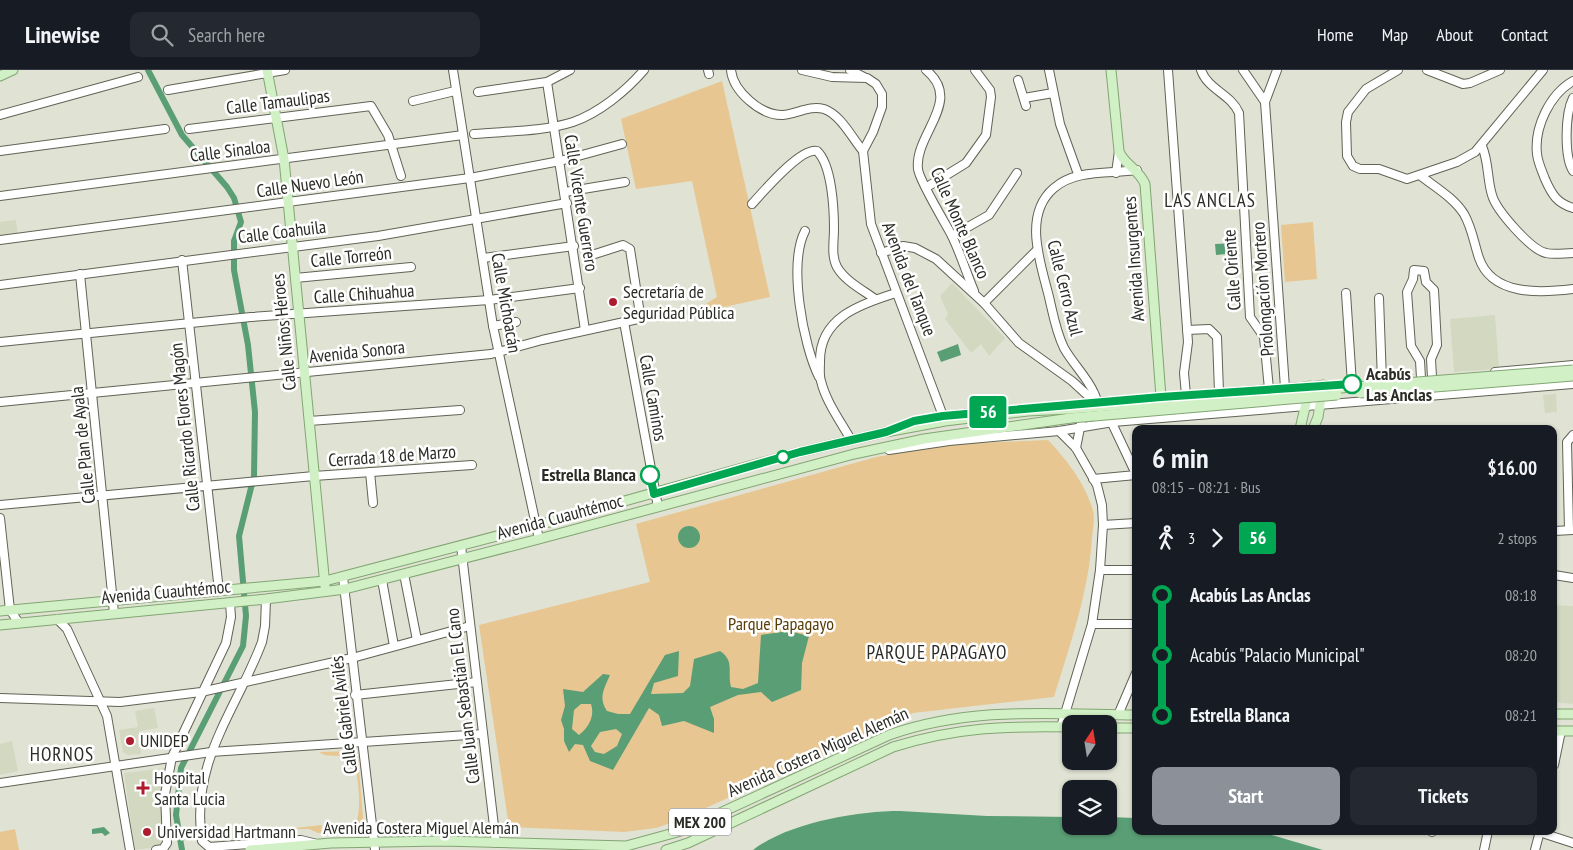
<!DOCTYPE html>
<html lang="en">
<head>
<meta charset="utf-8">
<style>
	body { margin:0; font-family:"PT Sans Narrow",sans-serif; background:#242831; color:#f1f3f6; height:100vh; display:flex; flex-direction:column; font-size:19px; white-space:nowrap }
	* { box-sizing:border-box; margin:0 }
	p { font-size:16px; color:#9ea1a6 }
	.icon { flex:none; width:28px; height:28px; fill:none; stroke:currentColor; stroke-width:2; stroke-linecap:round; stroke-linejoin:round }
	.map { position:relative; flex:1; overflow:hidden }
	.side { position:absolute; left:1132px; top:355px; width:425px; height:410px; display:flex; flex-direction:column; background:#171b24; border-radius:10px; box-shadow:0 1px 4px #0004 }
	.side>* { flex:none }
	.badge { padding:0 10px; border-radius:4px; font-size:18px; line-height:32px }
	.needle { width:32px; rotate:12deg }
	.tools { position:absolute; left:1062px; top:645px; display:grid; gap:10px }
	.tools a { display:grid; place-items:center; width:55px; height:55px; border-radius:10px; background:#171b24; box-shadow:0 1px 4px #0004; font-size:25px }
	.map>.badge { position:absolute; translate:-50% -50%; box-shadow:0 0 0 2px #fff }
	.legs { display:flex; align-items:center; gap:8px; height:55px; padding:0 20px; font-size:16px }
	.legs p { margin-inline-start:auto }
	.headline { display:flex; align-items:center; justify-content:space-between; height:85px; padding:0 20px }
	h1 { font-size:28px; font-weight:700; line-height:38px }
	.action { display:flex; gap:10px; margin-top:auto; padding:10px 20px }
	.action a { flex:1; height:58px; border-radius:10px; background:#8c9099; color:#fff; font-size:20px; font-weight:700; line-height:58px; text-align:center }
	.action a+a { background:#242831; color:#f1f3f6 }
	ul { padding:0 20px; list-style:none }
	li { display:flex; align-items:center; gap:18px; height:60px; font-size:19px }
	li i { display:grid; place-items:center; width:8px; height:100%; margin:0 6px; background:currentColor }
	li i::after { content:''; width:12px; height:12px; margin:-6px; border:4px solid; border-radius:50%; background:#171b24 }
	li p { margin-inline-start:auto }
	li:first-child i { background:linear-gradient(#0000 50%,currentColor 0) }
	li:last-child i { background:linear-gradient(currentColor 50%,#0000 0) }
	header { display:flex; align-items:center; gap:30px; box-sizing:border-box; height:70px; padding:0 25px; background:#171b24; border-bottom:1px solid #363941 }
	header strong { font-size:24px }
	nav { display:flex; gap:28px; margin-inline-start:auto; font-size:18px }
	.search { width:350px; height:45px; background:#242831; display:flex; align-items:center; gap:12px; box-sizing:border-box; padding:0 18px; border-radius:10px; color:#9ea1a6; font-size:19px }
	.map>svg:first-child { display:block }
</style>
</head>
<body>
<header>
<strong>Linewise</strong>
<div class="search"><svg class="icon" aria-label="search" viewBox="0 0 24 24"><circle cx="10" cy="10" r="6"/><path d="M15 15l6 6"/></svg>Search here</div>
<nav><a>Home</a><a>Map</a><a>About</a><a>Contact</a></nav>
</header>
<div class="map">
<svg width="1573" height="780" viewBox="0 0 1573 780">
	<rect width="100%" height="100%" fill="#e0e3d3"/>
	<g fill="#d3d8c1">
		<polygon points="16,150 18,166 0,169 0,152"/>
		<polygon points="952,213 1005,268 989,286 981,274 971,283 945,249 948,244 940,226"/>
		<polygon points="1495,245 1499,299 1454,302 1450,249"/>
		<polygon points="1556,324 1557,342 1545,343 1543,325"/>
		<polygon points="1554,535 1573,536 1573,634 1554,632"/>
		<polygon points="154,638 158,658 139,661 141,684 128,685 123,682 119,660 138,657 135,641"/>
		<polygon points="12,671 18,701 0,705 0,674"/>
		<polygon points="165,698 161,724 164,776 135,780 124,703"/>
	</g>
	<g fill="#e7c692">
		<polygon points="722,11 770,227 657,252 654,237 696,240 717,227 692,111 636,119 621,49"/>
		<polygon points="1313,152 1317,209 1285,212 1281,155"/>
		<path d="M1048 370C1067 390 1084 412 1093 440 1095 448 1093 459 1092 467 1089 522 1070 574 1054 627L913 643 682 749 656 758 624 762 509 757 479 555 650 512 636 454 876 387 954 374Z"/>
		<path d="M354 681 358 687 364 759 361 761 318 763 309 759H286L322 755 321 760C329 759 345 761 352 757 364 750 358 704 354 692 344 681 329 690 319 682Z"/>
		<polygon points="15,759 19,780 0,780 0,762"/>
	</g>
	<g fill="#5a9e75" fill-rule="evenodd">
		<polygon points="1237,173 1237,183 1216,185 1215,174"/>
		<polygon points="958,274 961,285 941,292 937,282"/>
		<circle cx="689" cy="467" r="11"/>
		<path d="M789 561 809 566 802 593 801 620 772 632 761 622 738 625 710 637 714 649V663L684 651 662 656 659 645 649 638 613 700 590 691 583 675 575 674 569 682 564 671V659L561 650 565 636 563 619 583 622 603 604 610 605C604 619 598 628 607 641L618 644H630L665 585 679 581 678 606 654 613 651 624 683 623 690 616 694 589 720 581C735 591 727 602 731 617L743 619 758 613 761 565ZM581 634H591C595 646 589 657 579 665L572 659 574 640ZM616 659 622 664 617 676 604 684 595 682 591 676 600 662Z"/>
		<path d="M900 741 987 746 1071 747V756H1109V747L1136 748V761H1258L1323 780H753C788 753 856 741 900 741Z"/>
		<polygon points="104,757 110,763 105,766 102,763 92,764 92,759"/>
	</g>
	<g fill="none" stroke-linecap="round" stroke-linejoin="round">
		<polyline stroke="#5a9e75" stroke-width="6" points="148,0 182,65 227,117 234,128 241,152 234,171 234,200 248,275 255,342 254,406 239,466 246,546 243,576 181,698 176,745 182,780"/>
		<defs>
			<g id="minor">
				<polyline points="453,0 493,256 539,469"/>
				<polyline points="708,0 709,4"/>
				<path d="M731 0C733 21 761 46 783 45 797 44 809 35 824 39 841 45 852 68 863 81"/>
				<polyline points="802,0 832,7 867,8 876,14 882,24 882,37 873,62 863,81 871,154 943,346"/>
				<polyline points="850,0 864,7"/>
				<path d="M926 0C964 31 914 64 918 99 919 110 944 151 951 164 960 182 966 202 974 221"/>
				<polyline points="1049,0 1060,54 1078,104"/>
				<polyline points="1168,0 1188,272 1184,303 1186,325"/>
				<path d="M1201 0C1208 20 1231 24 1239 43L1250 247 1264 267 1269 319"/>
				<polyline points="1243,0 1265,32"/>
				<polyline points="1277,0 1265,32 1285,318"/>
				<polyline points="1398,0 1366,19 1348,42 1346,52 1347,86 1353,96 1360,99 1379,99 1407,109 1457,92 1475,82 1543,0"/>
				<polyline points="1427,0 1463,14 1470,13 1500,0"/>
				<polyline points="1018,10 1026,36"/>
				<path d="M1573 11C1550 24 1534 57 1537 84 1538 93 1542 101 1545 109 1552 125 1557 133 1573 138"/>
				<polyline points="547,12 585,260"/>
				<polyline points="168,20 285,0"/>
				<polyline points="478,22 547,12 570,0"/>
				<polyline points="1024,28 1053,23"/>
				<path d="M1573 28C1565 44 1564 86 1573 101"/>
				<polyline points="413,31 455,21"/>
				<polyline points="0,45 138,7"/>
				<polyline points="189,59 371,36 388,65 401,106"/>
				<path d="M474 64C506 61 542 62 573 52 599 43 626 21 644 0"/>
				<path d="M1482 76C1489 93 1487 109 1492 125 1496 140 1531 180 1546 183 1554 185 1565 183 1573 183"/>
				<polyline points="0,81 165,59"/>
				<polyline points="1116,103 1119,81"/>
				<path d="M1421 106C1435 117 1454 128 1464 144 1472 158 1474 173 1479 188 1492 226 1540 223 1573 219"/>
				<polyline points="927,117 966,93 986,65 991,27 990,20 975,0"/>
				<polyline points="565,122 625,112"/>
				<polyline points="0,126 463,65"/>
				<path d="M752 134C763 122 801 77 817 81 832 95 834 139 834 159 834 171 831 186 837 197 845 211 863 220 875 229"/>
				<path d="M805 161C788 194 803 275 819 307"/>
				<polyline points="952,166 989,145 1017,103"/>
				<polyline points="0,170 470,108 560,91 622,74"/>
				<polyline points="881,183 903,176 915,178 936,189 984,233 1019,273 1072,311 1096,333"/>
				<polyline points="483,188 574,176"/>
				<polyline points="182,190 219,521"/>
				<polyline points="80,204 114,543"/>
				<polyline points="295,208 411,197"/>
				<polyline points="0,215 378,166 567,133"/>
				<polyline points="1346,223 1352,314"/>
				<polyline points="1379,228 1382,311"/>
				<polyline points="984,233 1037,180"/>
				<polyline points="624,252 658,437"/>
				<polyline points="493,256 516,252"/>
				<polyline points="1187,260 1209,259 1217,267 1219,322"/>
				<polyline points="0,272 251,247 489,230 580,218"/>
				<polyline points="1495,302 1573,295"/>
				<polyline points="1421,308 1420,291 1411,276 1407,222 1413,209 1414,200 1424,201 1426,212 1434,220 1437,275 1431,289 1432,307"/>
				<polyline points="0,332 491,284 542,270 638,249 640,244 630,179 623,175 595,184"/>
				<polyline points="1099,332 1327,315"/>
				<path d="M1100 337C1096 332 1097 328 1094 323 1087 307 1073 294 1064 278 1056 262 1053 244 1049 227 1041 194 1022 145 1054 118 1076 99 1109 104 1137 100"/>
				<polyline points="1110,349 1136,404"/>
				<polyline points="309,351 460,340"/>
				<polyline points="901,356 943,346 983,342"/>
				<polyline points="1059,361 1076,378 1097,415 1102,435 1103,455 1100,500 1092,554 1061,657"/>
				<path d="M851 370C841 352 826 332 821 311 819 305 820 298 820 292 819 248 860 234 896 223"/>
				<polyline points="1076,378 1081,353"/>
				<polyline points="889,380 949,371 1059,361 1113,352 1573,314"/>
				<polyline points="370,402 373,433"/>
				<polyline points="1093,409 1136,405"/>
				<polyline points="0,435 314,406 472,395"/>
				<polyline points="0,448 10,540 19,553"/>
				<polyline points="1103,455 1136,453"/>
				<polyline points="1569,460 1567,372 1573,365"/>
				<polyline points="1554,461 1573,460"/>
				<polyline points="461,476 496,773"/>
				<polyline points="1100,500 1136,500"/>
				<polyline points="404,504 417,570"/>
				<polyline points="1554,505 1573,508"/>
				<polyline points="343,507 375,780"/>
				<polyline points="382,510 394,576"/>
				<path d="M266 529 265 556 262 572C236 641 190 692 202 771L209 777 301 770 317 774"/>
				<polyline points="57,549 67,559 107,646 130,780"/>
				<polyline points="1092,554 1136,554"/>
				<polyline points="355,625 477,612"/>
				<polyline points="0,628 120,632 201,622 352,588 470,556"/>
				<polyline points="1118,645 1136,603"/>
				<polyline points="1554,695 1561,661"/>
				<polyline points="0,713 211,682 483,664"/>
				<polyline points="1536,761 1573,773"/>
				<polyline points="1432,762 1432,761"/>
				<polyline points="156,780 163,779 167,773 165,724 172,687 226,573 231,547 230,533"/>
				<polyline points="1484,780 1488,761"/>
				<polyline points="1535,780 1540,761"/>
			</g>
			<g id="major">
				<polyline points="267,0 284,89 325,516"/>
				<path d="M1111 0 1119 81C1124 95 1138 98 1145 114L1161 327"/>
				<polyline points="0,6 13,0"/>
				<polyline points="1300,359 1310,316"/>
				<polyline points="1313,359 1318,347 1323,315"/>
				<polyline points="0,541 325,511 535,456 800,382 886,362 945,351 1028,341 1069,339"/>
				<polyline points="0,555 266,529 345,519 539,469 854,384 924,369 1071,348"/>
				<polyline points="1554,644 1573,644"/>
				<polyline points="1109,658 1136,658"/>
				<polyline points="1554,661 1573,661"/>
				<path d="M250 780 331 773 442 771 626 776 681 761 889 665C971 636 1051 644 1136 645"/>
				<path d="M666 780 688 773 893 677C957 657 1005 656 1071 657"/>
			</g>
		</defs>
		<use href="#minor" stroke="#606355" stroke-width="10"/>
		<use href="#major" stroke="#83a574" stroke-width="11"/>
		<use href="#minor" stroke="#fff" stroke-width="8"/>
		<use href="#major" stroke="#d1f0c5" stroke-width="9"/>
		<defs>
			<g id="major-bridge">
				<polyline points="1360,323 1573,306"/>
				<polyline points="1069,339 1573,300"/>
				<polyline points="1071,348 1337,325"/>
			</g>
		</defs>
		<use href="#major-bridge" stroke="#83a574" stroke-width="11" stroke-linecap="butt"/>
		<use href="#major-bridge" stroke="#d1f0c5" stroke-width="9"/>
	</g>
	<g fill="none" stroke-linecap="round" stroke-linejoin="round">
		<defs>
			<polyline id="line-1" points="650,405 654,424 800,382 886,362 914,351 943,346 1161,327 1352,314"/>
		</defs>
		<use href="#line-1" stroke="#fff" stroke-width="11"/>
		<use href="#line-1" stroke="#00a651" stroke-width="8"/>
	</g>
	<g fill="#ae1b2e" stroke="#fff" stroke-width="2">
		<circle cx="613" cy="232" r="5"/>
		<circle cx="130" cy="671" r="5"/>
		<path d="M140.5 710.5h5v5h5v5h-5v5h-5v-5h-5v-5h5z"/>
		<circle cx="147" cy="762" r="5"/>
	</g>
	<g fill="#fff" stroke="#00a651" stroke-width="2.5">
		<circle cx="1352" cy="314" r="9"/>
		<circle cx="783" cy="387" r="6"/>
		<circle cx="650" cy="405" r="9"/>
	</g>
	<g text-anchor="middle" stroke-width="5" stroke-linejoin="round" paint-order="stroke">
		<rect fill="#fff" stroke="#6b6b67" stroke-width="1" x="669" y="738.5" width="62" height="27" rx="4"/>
		<g font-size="16" font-weight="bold" fill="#2b2c26">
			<text x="700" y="758">MEX 200</text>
		</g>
		<g font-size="18" fill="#2b2c26" stroke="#fff">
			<text transform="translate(278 32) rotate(-7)" y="6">Calle Tamaulipas</text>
			<text transform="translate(230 81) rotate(-7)" y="6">Calle Sinaloa</text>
			<text transform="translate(310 114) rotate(-8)" y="6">Calle Nuevo León</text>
			<text transform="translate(581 133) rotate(81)" y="6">Calle Vicente Guerrero</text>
			<text transform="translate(960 153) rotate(66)" y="6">Calle Monte Blanco</text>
			<text transform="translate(282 162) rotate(-7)" y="6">Calle Coahuila</text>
			<text transform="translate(351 187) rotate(-6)" y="6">Calle Torreón</text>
			<text transform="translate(1134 189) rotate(-94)" y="6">Avenida Insurgentes</text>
			<text transform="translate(1232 200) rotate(-94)" y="6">Calle Oriente</text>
			<text transform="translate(909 209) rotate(69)" y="6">Avenida del Tanque</text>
			<text transform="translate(1065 218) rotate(76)" y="6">Calle Cerro Azul</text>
			<text transform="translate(1263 219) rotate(-94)" y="6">Prolongación Mortero</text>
			<text transform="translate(364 224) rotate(-4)" y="6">Calle Chihuahua</text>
			<text transform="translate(506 233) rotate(80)" y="6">Calle Michoacán</text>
			<text transform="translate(284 262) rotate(-96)" y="6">Calle Niños Héroes</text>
			<text transform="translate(357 282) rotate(-6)" y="6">Avenida Sonora</text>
			<text transform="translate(653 328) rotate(80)" y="6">Calle Caminos</text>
			<text transform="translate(185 357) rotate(-96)" y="6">Calle Ricardo Flores Magón</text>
			<text transform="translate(83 375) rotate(-96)" y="6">Calle Plan de Ayala</text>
			<text transform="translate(392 386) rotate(-4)" y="6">Cerrada 18 de Marzo</text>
			<text transform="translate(560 447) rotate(-15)" y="6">Avenida Cuauhtémoc</text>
			<text transform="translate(166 522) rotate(-5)" y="6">Avenida Cuauhtémoc</text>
			<text transform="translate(463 626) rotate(-97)" y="6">Calle Juan Sebastián El Cano</text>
			<text transform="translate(344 645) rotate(-97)" y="6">Calle Gabriel Avilés</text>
			<text transform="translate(818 682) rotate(-24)" y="6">Avenida Costera Miguel Alemán</text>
			<text x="421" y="764">Avenida Costera Miguel Alemán</text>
		</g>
		<g font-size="18" fill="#2b2c26" stroke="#fff" text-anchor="start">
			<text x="623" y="228">Secretaría de<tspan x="623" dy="21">Seguridad Pública</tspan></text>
			<text x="140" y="677">UNIDEP</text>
			<text x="154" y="714">Hospital<tspan x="154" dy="21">Santa Lucia</tspan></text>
			<text x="157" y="768">Universidad Hartmann</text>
		</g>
		<g font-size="18" font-weight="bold" fill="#2b2c26" stroke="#fff" text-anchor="start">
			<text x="1366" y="310">Acabús<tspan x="1366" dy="21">Las Anclas</tspan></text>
			<text x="636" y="411" text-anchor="end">Estrella Blanca</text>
		</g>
		<g font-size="18" fill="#573d08" stroke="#fff">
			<text x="781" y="560">Parque Papagayo</text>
		</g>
		<g font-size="19" letter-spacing="1" fill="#2b2c26" stroke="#fff">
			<text x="1210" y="137">LAS ANCLAS</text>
			<text x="937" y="589">PARQUE PAPAGAYO</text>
			<text x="62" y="691">HORNOS</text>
		</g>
	</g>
</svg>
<div class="tools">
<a><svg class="needle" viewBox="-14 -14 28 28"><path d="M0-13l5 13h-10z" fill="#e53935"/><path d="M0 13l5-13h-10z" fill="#9ea1a6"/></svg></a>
<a><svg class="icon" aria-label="layers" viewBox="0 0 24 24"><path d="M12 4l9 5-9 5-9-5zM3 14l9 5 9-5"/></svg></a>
</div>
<b class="badge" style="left:988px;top:342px;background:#00a651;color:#fff">56</b>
<section class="side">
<div class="headline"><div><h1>6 min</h1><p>08:15 – 08:21 · Bus</p></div><b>$16.00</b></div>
<div class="legs"><svg class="icon" aria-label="walk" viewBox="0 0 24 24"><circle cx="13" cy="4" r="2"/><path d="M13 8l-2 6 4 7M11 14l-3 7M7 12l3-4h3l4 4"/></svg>3<svg class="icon" aria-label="forward" viewBox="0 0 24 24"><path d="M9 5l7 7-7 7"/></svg><b class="badge" style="background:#00a651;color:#fff">56</b><p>2 stops</p></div>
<ul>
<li><i style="color:#00a651"></i><b>Acabús Las Anclas</b><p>08:18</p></li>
<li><i style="color:#00a651"></i><span>Acabús &quot;Palacio Municipal&quot;</span><p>08:20</p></li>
<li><i style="color:#00a651"></i><b>Estrella Blanca</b><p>08:21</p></li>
</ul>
<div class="action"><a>Start</a><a>Tickets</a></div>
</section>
</div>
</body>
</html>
